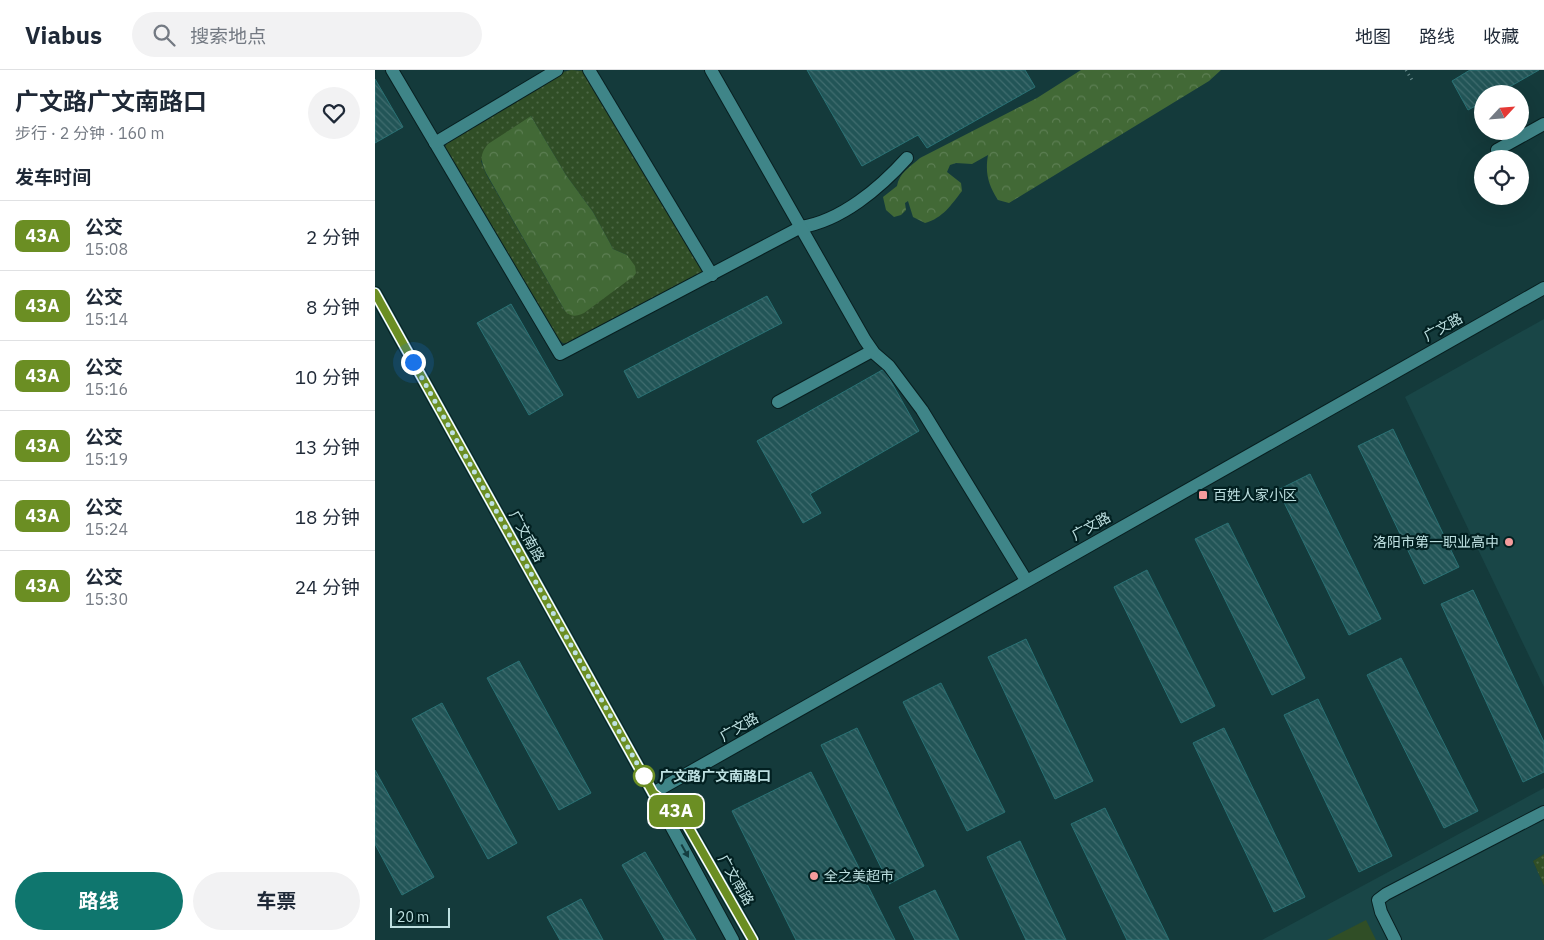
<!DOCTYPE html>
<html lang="zh">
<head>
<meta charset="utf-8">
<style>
	body { margin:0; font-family:"IBM Plex Sans","Noto Sans SC",sans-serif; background:#f2f2f3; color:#1f2937; height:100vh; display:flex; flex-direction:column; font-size:19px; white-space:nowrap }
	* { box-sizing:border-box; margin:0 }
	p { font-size:16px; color:#747a83 }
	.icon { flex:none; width:28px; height:28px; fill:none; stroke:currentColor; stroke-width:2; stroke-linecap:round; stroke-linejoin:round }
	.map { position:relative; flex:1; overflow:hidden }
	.panel { display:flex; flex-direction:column; background:#fff; width:375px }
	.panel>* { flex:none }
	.badge { padding:0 10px; border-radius:8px; font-size:18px; line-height:32px }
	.needle { width:32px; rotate:64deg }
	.fabs { position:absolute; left:1099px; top:15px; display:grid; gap:10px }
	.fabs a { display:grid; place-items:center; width:55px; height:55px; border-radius:50%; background:#fff; box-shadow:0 5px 20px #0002; font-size:25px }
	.scale { position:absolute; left:15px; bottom:12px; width:60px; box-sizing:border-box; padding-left:5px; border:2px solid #bee0e1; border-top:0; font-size:14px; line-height:18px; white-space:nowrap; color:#bee0e1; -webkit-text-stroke:4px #022021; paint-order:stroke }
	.you { position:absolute; width:25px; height:25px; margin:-12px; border:4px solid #fff; border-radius:50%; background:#1a73e8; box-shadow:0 0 0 8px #1a73e833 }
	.map>.badge { position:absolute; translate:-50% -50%; box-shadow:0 0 0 2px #fff }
	h2 { padding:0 15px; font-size:19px; line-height:45px }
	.round { display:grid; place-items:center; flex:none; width:52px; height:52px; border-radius:26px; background:#f2f2f3 }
	.overview { display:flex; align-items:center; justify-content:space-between; height:85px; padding:0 15px }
	h1 { font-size:24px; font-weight:700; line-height:38px }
	.action { display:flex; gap:10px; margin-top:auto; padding:10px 15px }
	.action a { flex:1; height:58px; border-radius:30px; background:#0f766e; color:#fff; font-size:20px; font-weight:700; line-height:58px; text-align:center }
	.action a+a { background:#f2f2f3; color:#1f2937 }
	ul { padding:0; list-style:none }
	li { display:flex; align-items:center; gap:15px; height:70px; padding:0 15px; border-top:1px solid #e0e1e3 }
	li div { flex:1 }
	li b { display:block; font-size:19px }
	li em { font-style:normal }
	li .badge { min-width:55px; font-weight:700; text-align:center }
	header { display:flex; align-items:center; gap:30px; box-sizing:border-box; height:70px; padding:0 25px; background:#fff; border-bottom:1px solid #e0e1e3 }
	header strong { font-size:24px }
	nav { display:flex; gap:28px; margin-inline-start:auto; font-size:18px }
	.search { width:350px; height:45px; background:#f2f2f3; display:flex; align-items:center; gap:12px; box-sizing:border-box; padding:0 18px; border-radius:28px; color:#747a83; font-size:19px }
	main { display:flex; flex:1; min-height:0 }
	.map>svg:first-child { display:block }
</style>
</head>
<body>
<header>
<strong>Viabus</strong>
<div class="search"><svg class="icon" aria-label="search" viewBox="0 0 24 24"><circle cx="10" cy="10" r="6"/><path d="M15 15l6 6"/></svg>搜索地点</div>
<nav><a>地图</a><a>路线</a><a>收藏</a></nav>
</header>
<main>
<section class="panel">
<div class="overview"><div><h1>广文路广文南路口</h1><p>步行 · 2 分钟 · 160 m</p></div><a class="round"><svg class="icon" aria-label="heart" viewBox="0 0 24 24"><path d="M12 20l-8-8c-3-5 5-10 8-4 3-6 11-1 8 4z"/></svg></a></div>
<h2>发车时间</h2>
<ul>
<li><span class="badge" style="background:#6b8e23;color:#fff">43A</span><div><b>公交</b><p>15:08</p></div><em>2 分钟</em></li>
<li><span class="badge" style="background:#6b8e23;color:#fff">43A</span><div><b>公交</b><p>15:14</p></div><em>8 分钟</em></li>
<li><span class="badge" style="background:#6b8e23;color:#fff">43A</span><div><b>公交</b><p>15:16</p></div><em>10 分钟</em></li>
<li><span class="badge" style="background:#6b8e23;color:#fff">43A</span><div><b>公交</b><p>15:19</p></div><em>13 分钟</em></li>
<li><span class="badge" style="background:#6b8e23;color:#fff">43A</span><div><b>公交</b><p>15:24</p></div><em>18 分钟</em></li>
<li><span class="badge" style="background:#6b8e23;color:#fff">43A</span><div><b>公交</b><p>15:30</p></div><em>24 分钟</em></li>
</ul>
<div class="action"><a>路线</a><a>车票</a></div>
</section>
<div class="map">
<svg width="1169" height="870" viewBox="0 0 1169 870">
	<defs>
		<pattern id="grass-dots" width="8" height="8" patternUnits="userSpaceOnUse" patternTransform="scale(1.25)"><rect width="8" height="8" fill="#304e26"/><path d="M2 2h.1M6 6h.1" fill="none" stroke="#4c6745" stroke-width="1.8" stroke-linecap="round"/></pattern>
		<pattern id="forest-crowns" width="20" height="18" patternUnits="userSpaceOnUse" patternTransform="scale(1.25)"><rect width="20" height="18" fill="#426936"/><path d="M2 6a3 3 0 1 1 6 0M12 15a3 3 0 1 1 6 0" fill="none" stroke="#5c7e53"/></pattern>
		<pattern id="building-back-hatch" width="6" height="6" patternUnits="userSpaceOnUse" patternTransform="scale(1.25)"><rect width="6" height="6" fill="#225557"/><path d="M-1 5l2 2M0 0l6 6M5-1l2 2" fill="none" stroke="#406d6f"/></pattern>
	</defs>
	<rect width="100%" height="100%" fill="#143a3b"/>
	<g fill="#194647">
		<polygon points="1169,249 1169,617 1030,327"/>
		<polygon points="1169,718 1169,784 1158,791 1169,816 1169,870 887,870"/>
	</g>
	<g fill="url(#grass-dots)" fill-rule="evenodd">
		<path d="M196 0 208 1 327 201 326 206 194 274 188 273 182 268 70 77 74 69 188 2ZM156 46 191 105 218 142 235 173 238 179 252 185 190 241 111 104 106 91Z"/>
		<polygon points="1169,784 1169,816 1158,791"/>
	</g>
	<g fill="url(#forest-crowns)">
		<path d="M706 0H846L834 11 634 133 623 130C613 114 610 103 613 85L597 94 581 93 575 95 572 102 586 113 587 121C576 135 568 148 550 153L538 147 533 131 530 133 531 140 526 145 519 147 511 140 508 127 522 116C524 103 535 97 545 88L662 28Z"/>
		<path d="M156 46 191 105 218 142 235 173 238 179 252 185 260 196 261 203 259 206 209 243C200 247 197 247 190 241L111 103C106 91 104 85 113 74Z"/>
	</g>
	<polygon fill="#304e26" points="991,850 1001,870 952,870"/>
	<g fill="url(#building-back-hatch)" stroke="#2a7275">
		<polygon points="432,0 650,0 660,17 552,78 543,65 487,96"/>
		<polygon points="1095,0 1164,0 1122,24 1108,24 1108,32 1093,40 1077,11"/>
		<polygon points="0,9 28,57 0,73"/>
		<polygon points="392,226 407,253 263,328 249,301"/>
		<polygon points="136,234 188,325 154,345 102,253"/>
		<polygon points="509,299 544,361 435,424 446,443 428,453 382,371"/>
		<polygon points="1018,359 1084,497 1049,514 983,376"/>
		<polygon points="935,404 1006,549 974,565 903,420"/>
		<polygon points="853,453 930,608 897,625 820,469"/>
		<polygon points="772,500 840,636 806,653 739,517"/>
		<polygon points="1098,520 1169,672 1169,702 1148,712 1066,534"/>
		<polygon points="651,569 718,711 680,729 613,587"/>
		<polygon points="1026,588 1103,741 1069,758 992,605"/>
		<polygon points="144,591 216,723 184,740 112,608"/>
		<polygon points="566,613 630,742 592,761 528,632"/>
		<polygon points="943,629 1017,786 984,802 909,645"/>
		<polygon points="67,633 142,773 113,789 37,649"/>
		<polygon points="482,658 549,796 514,814 446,675"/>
		<polygon points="849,658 930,827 899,842 818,673"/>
		<polygon points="0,700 59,807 27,825 0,774"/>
		<polygon points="436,702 520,870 421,870 357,741"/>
		<polygon points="730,738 794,870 752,870 696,754"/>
		<polygon points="645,771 691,870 651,870 612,787"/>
		<polygon points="270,782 321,870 290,870 247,795"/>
		<polygon points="560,820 584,870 540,870 524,837"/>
		<polygon points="206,829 228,870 185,870 172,847"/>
	</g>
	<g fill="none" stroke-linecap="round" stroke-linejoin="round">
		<defs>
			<g id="minor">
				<path d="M17 0 185 284 426 157C466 151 505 118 532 88"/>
				<polyline points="214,0 337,205"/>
				<polyline points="336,0 490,270 499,283 514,296 547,340 651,510"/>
				<polyline points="60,73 182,0"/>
				<polyline points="1122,80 1169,54"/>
				<polyline points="0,223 278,723 358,870"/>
				<polyline points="403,332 497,281"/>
				<polyline points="278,723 1169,218"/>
				<polyline points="284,727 307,746 378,870"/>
				<polyline points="1020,870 1006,842 1003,830 1011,824 1169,742"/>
			</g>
		</defs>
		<use href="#minor" stroke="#081f20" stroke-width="14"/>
		<polyline stroke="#6c8f90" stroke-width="3" stroke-dasharray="1 4" stroke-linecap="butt" points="1031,0 1037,10"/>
		<use href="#minor" stroke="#3f8588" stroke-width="12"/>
	</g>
	<defs><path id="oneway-solid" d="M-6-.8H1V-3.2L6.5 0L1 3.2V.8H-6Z" transform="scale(1.25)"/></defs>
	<use fill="#143e40" href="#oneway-solid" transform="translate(310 781) rotate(61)"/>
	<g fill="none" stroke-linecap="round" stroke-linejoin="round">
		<defs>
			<polyline id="line" points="0,223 278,723 307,746 378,870"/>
		</defs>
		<use href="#line" stroke="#fff" stroke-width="11"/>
		<use href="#line" stroke="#6b8e23" stroke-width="8"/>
		<polyline stroke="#bee0e1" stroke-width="5" stroke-dasharray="0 9" points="38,292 269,706"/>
	</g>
	<g fill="#f59b9c" stroke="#022021" stroke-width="2">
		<rect x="823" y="420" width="10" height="10" rx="2.5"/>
		<circle cx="1134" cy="472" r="5"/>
		<circle cx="439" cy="806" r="5"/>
	</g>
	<circle fill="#fff" stroke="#6b8e23" stroke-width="2.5" cx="269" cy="706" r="10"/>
	<g text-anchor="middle" stroke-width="4.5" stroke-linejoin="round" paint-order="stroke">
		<g font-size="14" fill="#bee0e1" stroke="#022021">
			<text transform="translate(1068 257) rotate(-29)" y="5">广文路</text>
			<text transform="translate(716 456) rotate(-29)" y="5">广文路</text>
			<text transform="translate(152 466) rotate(61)" y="5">广文南路</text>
			<text transform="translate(364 657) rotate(-30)" y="5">广文路</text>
			<text transform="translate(361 810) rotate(60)" y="5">广文南路</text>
		</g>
		<g font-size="14" fill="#bee0e1" stroke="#022021" text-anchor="start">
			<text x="838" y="430">百姓人家小区</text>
			<text x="1124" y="477" text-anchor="end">洛阳市第一职业高中</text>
			<text x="449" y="811">全之美超市</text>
		</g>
		<g font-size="14" font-weight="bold" fill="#bee0e1" stroke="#022021" text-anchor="start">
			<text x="284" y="711">广文路广文南路口</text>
		</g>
	</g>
</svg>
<div class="fabs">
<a><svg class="needle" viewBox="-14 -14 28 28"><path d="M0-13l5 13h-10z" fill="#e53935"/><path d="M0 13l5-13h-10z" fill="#747a83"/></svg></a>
<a><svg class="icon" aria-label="locate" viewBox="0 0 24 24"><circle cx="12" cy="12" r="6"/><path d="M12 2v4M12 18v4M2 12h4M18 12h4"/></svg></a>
</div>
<div class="scale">20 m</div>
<div class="you" style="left:38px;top:292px"></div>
<b class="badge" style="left:301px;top:741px;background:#6b8e23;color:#fff">43A</b>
</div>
</main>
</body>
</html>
